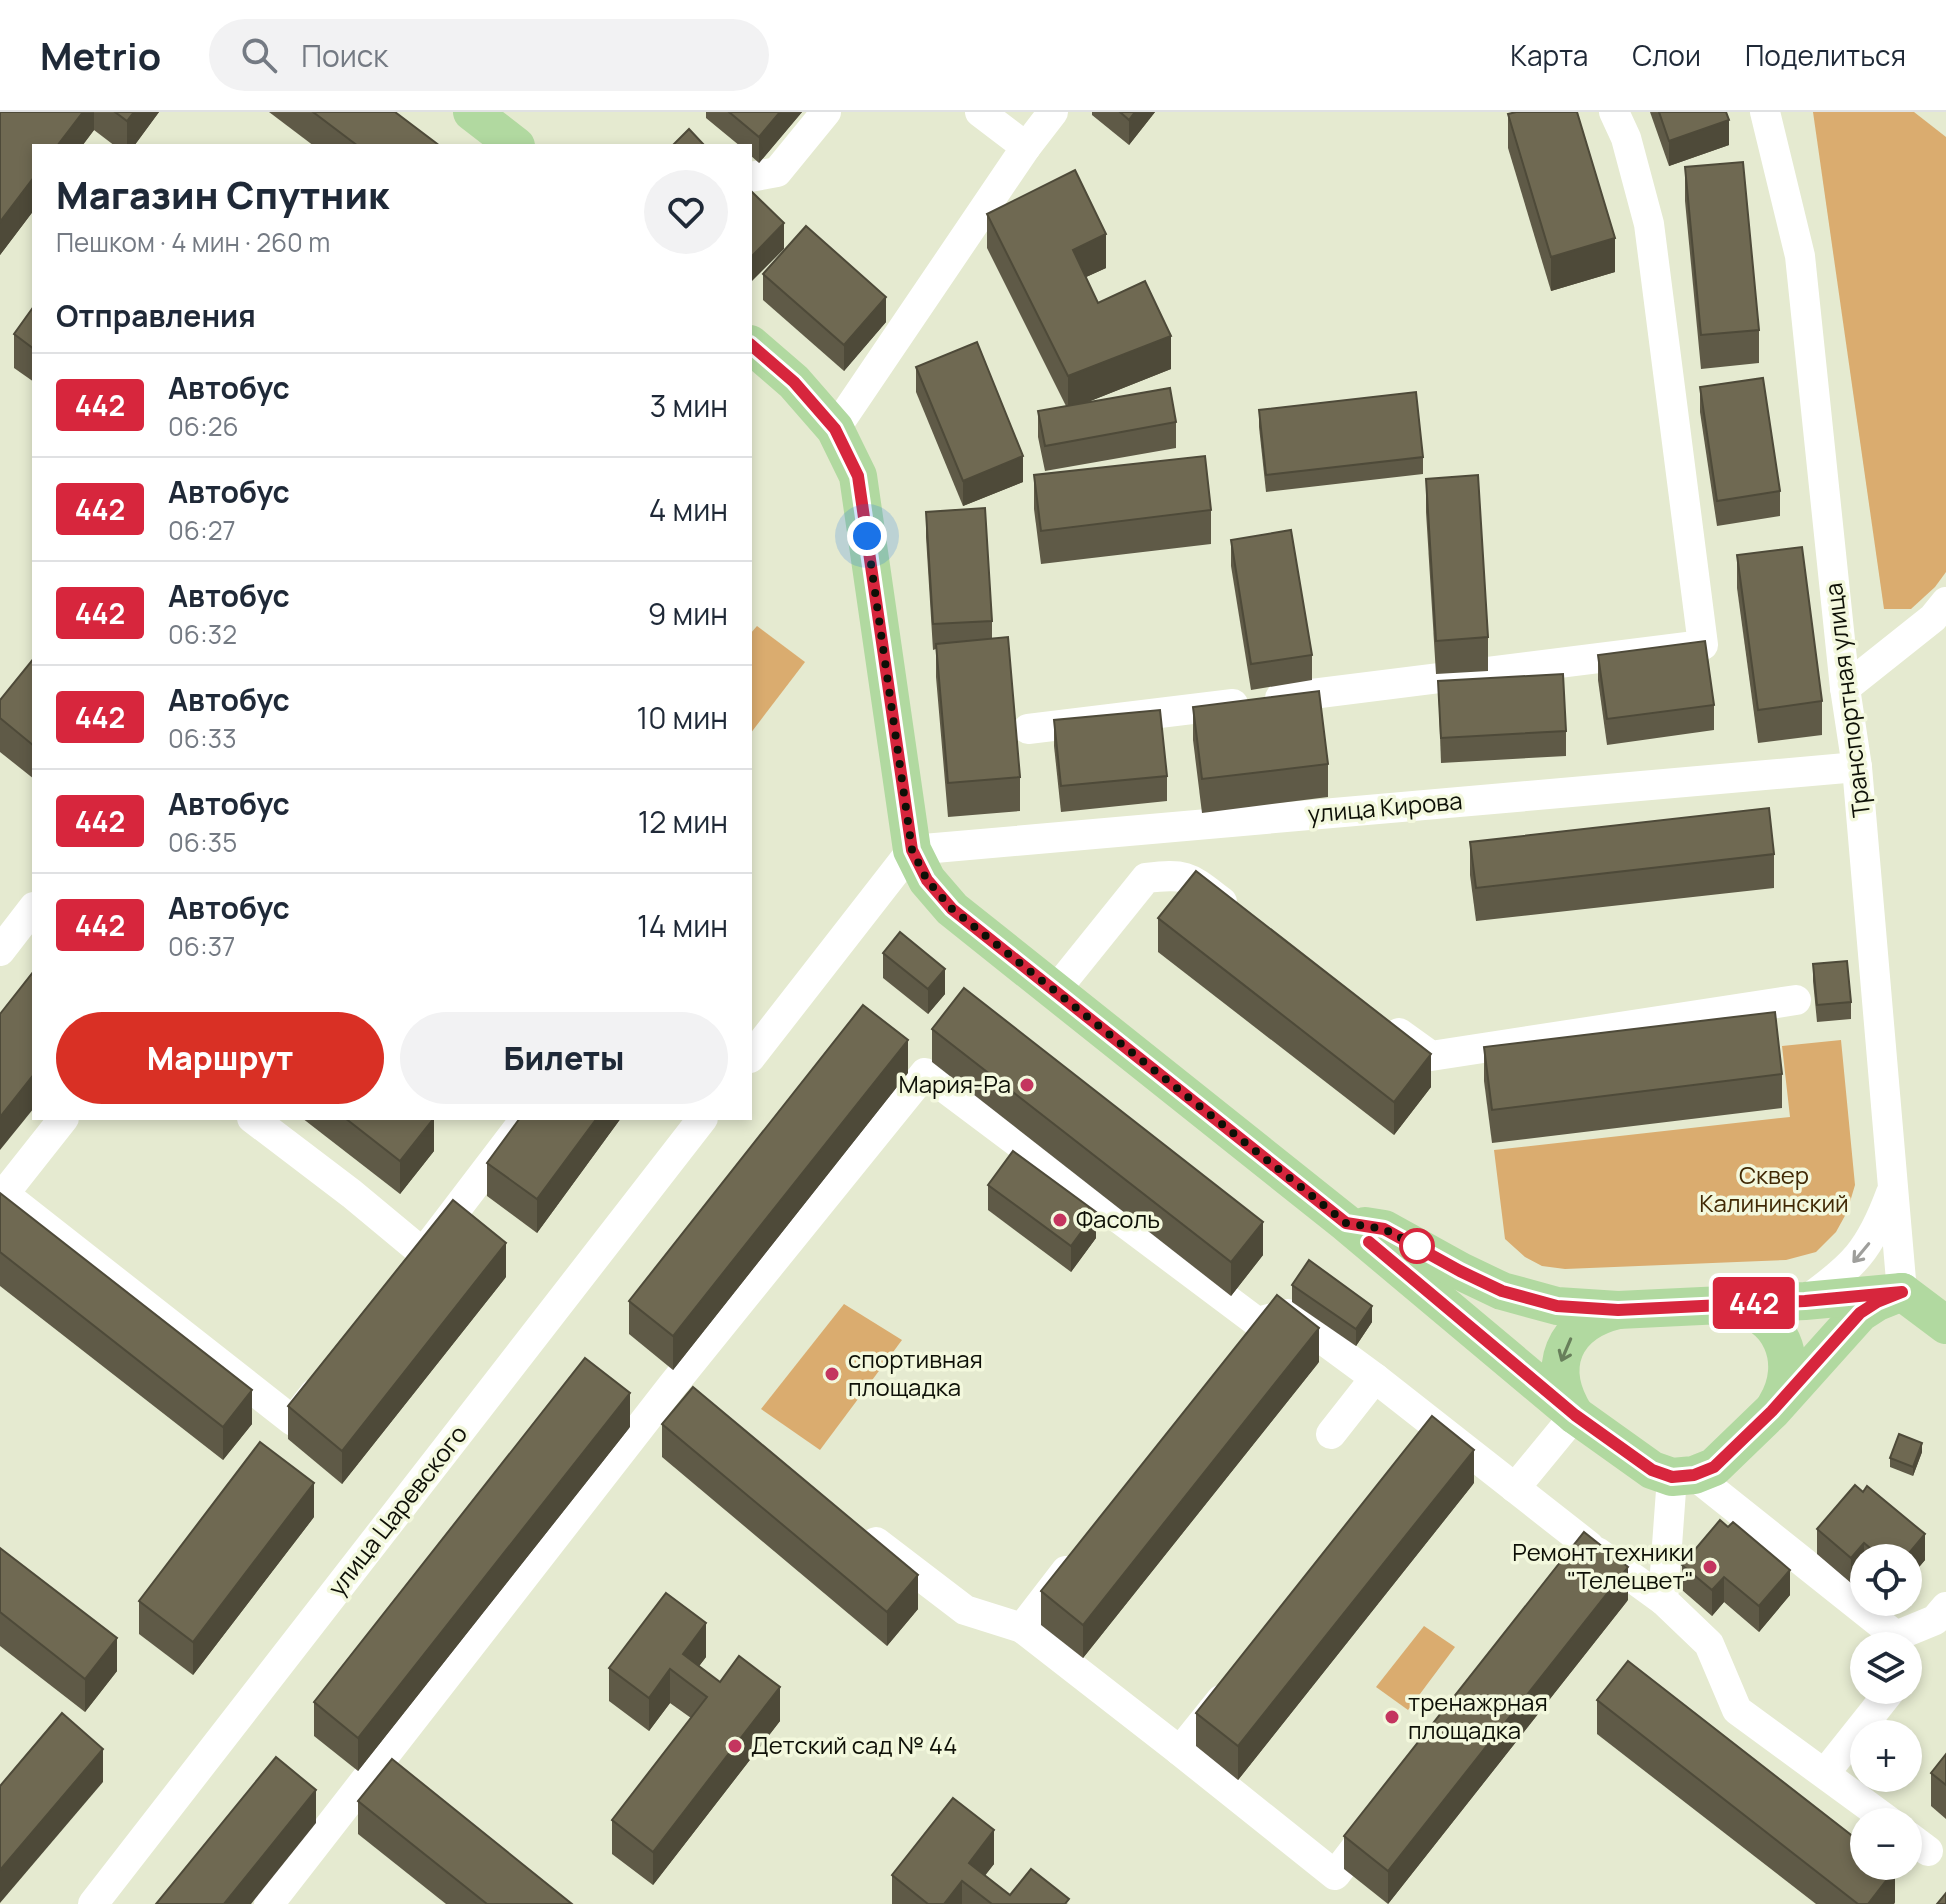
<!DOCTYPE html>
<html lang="ru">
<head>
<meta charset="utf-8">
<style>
	body { margin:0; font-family:Manrope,sans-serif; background:#f2f2f3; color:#1f2937; height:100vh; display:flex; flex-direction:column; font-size:30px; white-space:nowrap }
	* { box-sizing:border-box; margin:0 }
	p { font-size:26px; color:#747a83 }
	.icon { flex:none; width:44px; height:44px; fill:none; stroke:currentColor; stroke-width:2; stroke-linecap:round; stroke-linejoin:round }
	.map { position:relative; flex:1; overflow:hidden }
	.side { position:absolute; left:32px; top:32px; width:720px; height:976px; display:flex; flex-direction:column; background:#fff; border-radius:0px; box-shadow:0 4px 12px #0003 }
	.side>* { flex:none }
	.badge { padding:0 16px; border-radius:6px; font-size:28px; line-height:52px }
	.controls { position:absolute; left:1850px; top:1432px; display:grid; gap:16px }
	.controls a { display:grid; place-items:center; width:72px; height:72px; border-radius:50%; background:#fff; box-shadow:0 4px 12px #0003; font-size:40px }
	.you { position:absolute; width:40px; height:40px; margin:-20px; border:6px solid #fff; border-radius:50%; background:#1a73e8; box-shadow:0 0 0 12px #1a73e833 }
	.map>.badge { position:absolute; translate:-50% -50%; box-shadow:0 0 0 4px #fff }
	h2 { padding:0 24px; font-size:30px; line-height:72px }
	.round { display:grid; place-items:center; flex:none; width:84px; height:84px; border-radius:42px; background:#f2f2f3 }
	.headline { display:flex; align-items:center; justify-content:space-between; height:136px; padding:0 24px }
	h1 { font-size:38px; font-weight:800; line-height:60px }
	.primary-button { display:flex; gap:16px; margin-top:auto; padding:16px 24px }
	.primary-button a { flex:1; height:92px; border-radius:48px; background:#d93025; color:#fff; font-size:32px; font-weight:800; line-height:92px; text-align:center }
	.primary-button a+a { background:#f2f2f3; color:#1f2937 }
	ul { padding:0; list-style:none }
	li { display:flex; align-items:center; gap:24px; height:104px; padding:0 24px; border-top:2px solid #e0e1e3 }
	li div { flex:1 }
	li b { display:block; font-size:30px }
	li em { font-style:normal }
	li .badge { min-width:88px; font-weight:700; text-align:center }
	header { display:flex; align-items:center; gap:48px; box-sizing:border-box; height:112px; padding:0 40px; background:#fff; border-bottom:2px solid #e0e1e3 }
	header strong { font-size:38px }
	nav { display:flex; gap:44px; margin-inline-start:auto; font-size:28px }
	.search { width:560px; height:72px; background:#f2f2f3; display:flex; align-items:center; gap:20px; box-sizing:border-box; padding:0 28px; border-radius:44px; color:#747a83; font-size:30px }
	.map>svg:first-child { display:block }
</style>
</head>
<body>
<header>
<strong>Metrio</strong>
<div class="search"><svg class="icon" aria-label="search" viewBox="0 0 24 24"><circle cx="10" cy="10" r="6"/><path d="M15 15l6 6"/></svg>Поиск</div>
<nav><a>Карта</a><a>Слои</a><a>Поделиться</a></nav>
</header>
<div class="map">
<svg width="1946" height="1792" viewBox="0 0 1946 1792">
	<rect width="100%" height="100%" fill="#e5ead0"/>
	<g fill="#daac6f">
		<polygon points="1813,0 1914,0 1946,25 1946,460 1935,475 1911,497 1884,497"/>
		<polygon points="757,514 805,550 750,622 750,522"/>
		<polygon points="1841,928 1855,1073 1847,1100 1836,1120 1816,1140 1786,1148 1565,1157 1542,1154 1525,1145 1505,1127 1494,1038 1790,1005 1782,934"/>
		<polygon points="844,1192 902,1228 820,1338 761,1297"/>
		<polygon points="1424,1514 1455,1535 1408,1598 1376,1575"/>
	</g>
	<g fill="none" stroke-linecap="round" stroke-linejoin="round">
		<g stroke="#fff" stroke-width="30">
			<polyline points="1765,0 1800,144 1845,576 1857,655 1902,1180"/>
			<polyline points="1026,35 1053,0"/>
			<polyline points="750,65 777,60 826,0"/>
			<polyline points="835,317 1026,35 980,0"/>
			<polyline points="1845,576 1933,506 1946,490"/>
			<polyline points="1280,586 1703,533 1649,112 1626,26 1614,0"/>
			<polyline points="1028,617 1233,592"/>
			<polyline points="0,839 34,795"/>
			<path d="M1055 879 1146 766C1188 761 1189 765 1222 790"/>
			<polyline points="1399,921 1431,944 1796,888"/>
			<polyline points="750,946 912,738 1857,655"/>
			<polyline points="252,1006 352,1082 423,1141 526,1006"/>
			<polyline points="0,1079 4,1082 64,1006"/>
			<polyline points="4,1082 293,1309 314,1282"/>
			<path d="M1805 1189C1854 1154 1870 1138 1891 1081"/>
			<polyline points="1375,1266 1589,1434 1573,1454"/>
			<polyline points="1694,1363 1896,1524 1896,1534"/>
			<polyline points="1672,1365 1663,1488 1709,1532 1737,1598 1890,1710"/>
			<polyline points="1515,1376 1575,1303"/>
			<polyline points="876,1430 965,1498 1022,1516 1066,1459"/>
			<polyline points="1597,1440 1663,1488"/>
			<polyline points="1022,1516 1180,1639 1221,1588"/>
			<polyline points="1896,1524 1935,1508 1946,1495"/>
			<polyline points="1180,1639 1335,1763 1368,1720"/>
			<polyline points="1825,1661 1891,1578"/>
			<polyline points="1908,1724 1928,1739"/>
			<polyline points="93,1792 703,1006"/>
			<polyline points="269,1792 672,1274 925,961 1257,1210 1288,1202 1375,1266 1331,1322"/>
		</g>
		<g stroke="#b1d9a0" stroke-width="38">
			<polyline points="472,0 516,34"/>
			<polyline points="750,232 794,270 835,317 858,364 912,738 927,768 952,797 1346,1111 1575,1303 1652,1358 1672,1365 1694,1363 1714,1355 1772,1299 1860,1201 1877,1190 1902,1180"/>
			<polyline points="1365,1114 1384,1117 1460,1159 1502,1179 1557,1194 1618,1198 1805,1189 1902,1180 1946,1213"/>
			<path d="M1730 1194C1781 1198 1802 1251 1776 1293"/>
			<path d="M1575 1303C1545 1255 1563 1211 1618 1198"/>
		</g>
	</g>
	<g fill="#5f5a47">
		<polygon points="0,0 159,0 134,34 115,34 94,18 82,34 34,34 34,98 0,143"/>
		<polygon points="269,0 395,0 440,34 314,34"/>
		<polygon points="706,0 802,0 759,51 750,43 750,34 740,34 706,6"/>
		<polygon points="1092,0 1155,0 1129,33 1092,3"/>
		<polygon points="1650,0 1726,0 1729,33 1669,54"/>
		<polygon points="1508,2 1615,160 1551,179 1508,36"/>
		<polygon points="1685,55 1759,218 1759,251 1701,257 1685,89"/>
		<polygon points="987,102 1106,156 1086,165 1098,191 1171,257 1085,291 1176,310 1176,336 1045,359 1038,325 1038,299 1066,294 987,136"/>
		<polygon points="763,162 886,210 844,259 763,188"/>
		<polygon points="34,194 34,270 14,256 14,222"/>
		<polygon points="916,255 1023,370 963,394 916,280"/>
		<polygon points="1700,275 1780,379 1780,404 1717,414 1700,300"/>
		<polygon points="1259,298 1423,345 1423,362 1266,380 1259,315"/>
		<polygon points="1034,363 1211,398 1211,432 1041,452 1034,397"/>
		<polygon points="1426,367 1488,525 1488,559 1436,562 1426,400"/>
		<polygon points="926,400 992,509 992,527 1020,665 1020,699 948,705 936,565 936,537 933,538 926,425"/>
		<polygon points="1231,428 1312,543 1312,568 1251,578 1231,454"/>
		<polygon points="1737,443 1822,589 1822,623 1758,631 1737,476"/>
		<polygon points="1598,543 1714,593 1714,618 1607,633 1598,568"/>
		<polygon points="34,546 34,667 0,640 0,588"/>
		<polygon points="1438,569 1566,619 1566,644 1441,651"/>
		<polygon points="1193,595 1328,652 1328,685 1202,701 1193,628"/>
		<polygon points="1054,608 1167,664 1167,689 1061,700 1054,634"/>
		<polygon points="1470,730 1774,742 1774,776 1476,809 1470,763"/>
		<polygon points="1158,806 1431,975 1394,1023 1158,840"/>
		<polygon points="883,841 945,882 928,902 883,866"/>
		<polygon points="1813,852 1851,890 1851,907 1817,910 1813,869"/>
		<polygon points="932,917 1263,1143 1231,1184 932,950"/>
		<polygon points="1484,935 1782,962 1782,996 1492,1031 1484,969"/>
		<polygon points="908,961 673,1258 629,1222 629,1189"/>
		<polygon points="302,1006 434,1006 434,1039 400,1082"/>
		<polygon points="621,1006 537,1121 487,1084 487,1051"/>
		<polygon points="988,1073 1096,1126 1071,1160 988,1098"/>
		<polygon points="0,1081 252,1312 223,1348 0,1174"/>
		<polygon points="506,1165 342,1372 288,1327 288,1294"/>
		<polygon points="1292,1173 1372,1210 1356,1234 1292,1190"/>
		<polygon points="1319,1250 1083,1546 1041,1513 1041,1479"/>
		<polygon points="662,1312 918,1497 887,1534 662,1345"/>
		<polygon points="630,1315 358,1659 314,1624 314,1590"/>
		<polygon points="1922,1340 1913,1364 1890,1355 1890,1346"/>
		<polygon points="1474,1371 1238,1668 1196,1634 1196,1601"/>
		<polygon points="1863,1380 1925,1448 1908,1468 1908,1446 1864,1446 1864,1456 1851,1471 1817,1442 1817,1417"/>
		<polygon points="314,1405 193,1563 139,1522 139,1489"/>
		<polygon points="0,1436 117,1559 85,1600 0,1534"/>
		<polygon points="1682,1453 1790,1483 1759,1520 1724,1490 1712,1504 1682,1478"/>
		<polygon points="1628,1488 1388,1792 1344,1757 1344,1724"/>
		<polygon points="706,1545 699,1554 720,1570 780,1609 653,1773 612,1742 612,1708 691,1606 670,1591 649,1619 609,1589 609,1556"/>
		<polygon points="1597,1588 1895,1790 1894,1792 1816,1792 1597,1622"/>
		<polygon points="1946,1642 1946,1707 1931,1694 1931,1661"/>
		<polygon points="358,1689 572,1792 446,1792 358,1722"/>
		<polygon points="994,1752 985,1763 1010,1783 1069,1792 892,1792 892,1763"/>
	</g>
	<g fill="#4e4a39">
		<polygon points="83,0 94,0 94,18 82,34 57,34"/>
		<polygon points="134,0 159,0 134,34 127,34 127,9"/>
		<polygon points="780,0 802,0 759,51 759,25"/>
		<polygon points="1135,0 1155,0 1129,33 1129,8"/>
		<polygon points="1729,8 1729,33 1669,54 1669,29"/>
		<polygon points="34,65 34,98 0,143 0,110"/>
		<polygon points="784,111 784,137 750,171 750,146"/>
		<polygon points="1106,122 1106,156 1073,171 1073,138"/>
		<polygon points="1615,126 1615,160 1551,179 1551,145"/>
		<polygon points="886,185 886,210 844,259 844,233"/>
		<polygon points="1171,224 1171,257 1068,298 1068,264"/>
		<polygon points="1023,344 1023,370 963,394 963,369"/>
		<polygon points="945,857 945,882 928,902 928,877"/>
		<polygon points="908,928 908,961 673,1258 673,1224"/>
		<polygon points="1431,942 1431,975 1394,1023 1394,990"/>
		<polygon points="34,962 34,996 0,1038 0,1005"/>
		<polygon points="434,1006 434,1039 400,1082 400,1049"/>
		<polygon points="597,1006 621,1006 537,1121 537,1087"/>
		<polygon points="1096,1100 1096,1126 1071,1160 1071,1134"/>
		<polygon points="1263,1110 1263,1143 1231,1184 1231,1150"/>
		<polygon points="506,1131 506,1165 342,1372 342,1339"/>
		<polygon points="1372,1194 1372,1210 1356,1234 1356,1217"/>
		<polygon points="1319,1216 1319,1250 1083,1546 1083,1513"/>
		<polygon points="252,1278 252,1312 223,1348 223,1315"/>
		<polygon points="630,1281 630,1315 358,1659 358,1626"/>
		<polygon points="1922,1331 1922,1340 1913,1364 1913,1355"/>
		<polygon points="1474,1338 1474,1371 1238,1668 1238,1634"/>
		<polygon points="314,1371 314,1405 193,1563 193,1530"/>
		<polygon points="1925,1422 1925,1448 1908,1468 1908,1446 1905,1446"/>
		<polygon points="1864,1431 1864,1456 1851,1471 1851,1446"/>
		<polygon points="1628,1455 1628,1488 1388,1792 1388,1759"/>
		<polygon points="1790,1458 1790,1483 1759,1520 1759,1494"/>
		<polygon points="918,1463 918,1497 887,1534 887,1500"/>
		<polygon points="1724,1465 1724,1490 1712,1504 1712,1478"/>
		<polygon points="706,1511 706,1545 687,1570 683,1542"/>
		<polygon points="117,1526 117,1559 85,1600 85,1567"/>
		<polygon points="670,1557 670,1591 649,1619 649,1586"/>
		<polygon points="780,1575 780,1609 653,1773 653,1740"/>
		<polygon points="103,1637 103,1670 0,1791 0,1758"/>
		<polygon points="316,1678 316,1711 251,1792 224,1792"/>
		<polygon points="994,1718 994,1752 974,1778 969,1751"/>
		<polygon points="1895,1757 1895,1790 1894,1792 1868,1792"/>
		<polygon points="962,1769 962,1792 944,1792"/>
	</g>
	<g fill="#6f6952" stroke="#4e4a39" stroke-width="2">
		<polygon points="0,0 83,0 57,34 34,34 34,65 0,110"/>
		<polygon points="115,0 134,0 127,9"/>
		<polygon points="313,0 395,0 440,34 358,34"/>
		<polygon points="729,0 780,0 759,25"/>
		<polygon points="1120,0 1135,0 1129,8"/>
		<polygon points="1516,0 1577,0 1615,126 1551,145 1508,2"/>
		<polygon points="1659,0 1726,0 1729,8 1669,29"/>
		<polygon points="689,17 705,34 672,34"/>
		<polygon points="1743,50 1759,218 1701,223 1685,55"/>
		<polygon points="1075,58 1106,122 1073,138 1098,191 1145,169 1171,224 1068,264 987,102"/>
		<polygon points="750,78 784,111 750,146"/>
		<polygon points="806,114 886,185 844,233 763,162"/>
		<polygon points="34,194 34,237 14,222"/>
		<polygon points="977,230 1023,344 963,369 916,255"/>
		<polygon points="1763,266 1780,379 1717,389 1700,275"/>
		<polygon points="1170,276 1176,310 1045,334 1038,299"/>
		<polygon points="1416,280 1423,345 1266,363 1259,298"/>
		<polygon points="1205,344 1211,398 1041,419 1034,363"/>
		<polygon points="1478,363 1488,525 1436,529 1426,367"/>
		<polygon points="985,396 992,509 933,512 926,400"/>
		<polygon points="1291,418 1312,543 1251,552 1231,428"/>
		<polygon points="1802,435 1822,589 1758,598 1737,443"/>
		<polygon points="1008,525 1020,665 948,671 936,532"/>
		<polygon points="1705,529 1714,593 1607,607 1598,543"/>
		<polygon points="34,546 34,634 0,606 0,588"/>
		<polygon points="1563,562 1566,619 1441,626 1438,569"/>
		<polygon points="1319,579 1328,652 1202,667 1193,595"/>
		<polygon points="1160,598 1167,664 1061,674 1054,608"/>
		<polygon points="1769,696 1774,742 1476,776 1470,730"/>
		<polygon points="1196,759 1431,942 1394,990 1158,806"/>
		<polygon points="900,820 945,857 928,877 883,841"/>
		<polygon points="1847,849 1851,890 1817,893 1813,852"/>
		<polygon points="34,859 34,962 0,1005 0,902"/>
		<polygon points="964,876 1263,1110 1231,1150 932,917"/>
		<polygon points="863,893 908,928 673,1224 629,1189"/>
		<polygon points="1775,900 1782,962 1492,998 1484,935"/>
		<polygon points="345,1006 434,1006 400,1049"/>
		<polygon points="520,1006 597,1006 537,1087 487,1051"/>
		<polygon points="1013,1039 1096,1100 1071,1134 988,1073"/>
		<polygon points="0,1081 252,1278 223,1315 0,1140"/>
		<polygon points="453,1088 506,1131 342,1339 288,1294"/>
		<polygon points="1309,1148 1372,1194 1356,1217 1292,1173"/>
		<polygon points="1277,1183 1319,1216 1083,1513 1041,1479"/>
		<polygon points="585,1246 630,1281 358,1626 314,1590"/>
		<polygon points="693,1275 918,1463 887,1500 662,1312"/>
		<polygon points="1432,1304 1474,1338 1238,1634 1196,1601"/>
		<polygon points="1899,1322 1922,1331 1913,1355 1890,1346"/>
		<polygon points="260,1330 314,1371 193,1530 139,1489"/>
		<polygon points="1855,1373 1863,1380 1867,1374 1925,1422 1905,1446 1882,1446 1864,1431 1851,1446 1817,1417"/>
		<polygon points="1720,1408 1728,1415 1733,1410 1790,1458 1759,1494 1724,1465 1712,1478 1682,1453"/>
		<polygon points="1584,1420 1628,1455 1388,1759 1344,1724"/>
		<polygon points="0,1436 117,1526 85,1567 0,1500"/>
		<polygon points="666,1481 706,1511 683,1542 720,1570 739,1544 780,1575 653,1740 612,1708 707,1585 670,1557 649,1586 609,1556"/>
		<polygon points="1628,1549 1864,1733 1864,1754 1891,1754 1895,1757 1868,1792 1858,1792 1597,1588"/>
		<polygon points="62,1601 103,1637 0,1758 0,1674"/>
		<polygon points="1946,1642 1946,1673 1931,1661"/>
		<polygon points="276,1645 316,1678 224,1792 156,1792"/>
		<polygon points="392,1647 572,1792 487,1792 358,1689"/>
		<polygon points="953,1686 994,1718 969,1751 1010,1783 1031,1757 1069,1787 1065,1792 992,1792 962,1769 944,1792 928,1792 892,1763"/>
		<polygon points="1946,1781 1946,1792 1937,1792"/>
	</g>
	<defs><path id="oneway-shaft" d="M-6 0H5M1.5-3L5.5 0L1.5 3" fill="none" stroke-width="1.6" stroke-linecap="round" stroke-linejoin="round" transform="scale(2)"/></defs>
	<use stroke="#9f9f9c" href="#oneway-shaft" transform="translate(1861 1141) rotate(130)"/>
	<use stroke="#687f5b" href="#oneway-shaft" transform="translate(1566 1238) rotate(113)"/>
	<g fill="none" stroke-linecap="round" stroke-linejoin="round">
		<defs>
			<polyline id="line" points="750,232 794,270 835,317 858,364 912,738 927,768 952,797 1346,1111 1384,1117 1460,1159 1502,1179 1557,1194 1618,1198 1805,1189 1902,1180 1877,1190 1860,1201 1772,1299 1714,1355 1694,1363 1672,1365 1652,1358 1575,1303 1369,1130"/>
		</defs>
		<use href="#line" stroke="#fff" stroke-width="18"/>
		<use href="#line" stroke="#d7263d" stroke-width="12"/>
		<polyline stroke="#0e1007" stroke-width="8" stroke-dasharray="0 14.4" points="867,424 912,738 927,768 952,797 1346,1111 1384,1117 1417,1134"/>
	</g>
	<g fill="#c4355f" stroke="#f3f8dd" stroke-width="3">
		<circle cx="1027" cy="973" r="8"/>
		<circle cx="1060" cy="1108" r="8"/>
		<circle cx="832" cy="1262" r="8"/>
		<circle cx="1710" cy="1455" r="8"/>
		<circle cx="1392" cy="1605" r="8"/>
		<circle cx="735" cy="1634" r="8"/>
	</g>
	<circle fill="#fff" stroke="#d7263d" stroke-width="4" cx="1417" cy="1134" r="16"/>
	<g text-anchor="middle" stroke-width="7" stroke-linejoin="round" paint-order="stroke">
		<g font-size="24" fill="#0e1007" stroke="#f3f8dd">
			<text transform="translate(1848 588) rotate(-97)" y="8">Транспортная улица</text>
			<text transform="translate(1385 696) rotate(-5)" y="8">улица Кирова</text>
			<text transform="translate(398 1399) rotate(-52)" y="8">улица Царевского</text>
		</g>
		<g font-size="24" fill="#0e1007" stroke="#f3f8dd" text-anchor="start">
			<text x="1011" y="981" text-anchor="end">Мария-Ра</text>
			<text x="1076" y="1116">Фасоль</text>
			<text x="848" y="1256">спортивная<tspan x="848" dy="28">площадка</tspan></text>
			<text x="1694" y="1449" text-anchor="end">Ремонт техники<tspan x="1694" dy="28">"Телецвет"</tspan></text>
			<text x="1408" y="1599">тренажрная<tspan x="1408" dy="28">площадка</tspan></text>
			<text x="751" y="1642">Детский сад № 44</text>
		</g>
		<g font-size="24" fill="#412905" stroke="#f3f8dd">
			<text x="1774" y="1072">Сквер<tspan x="1774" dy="28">Калининский</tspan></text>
		</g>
	</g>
</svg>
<div class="controls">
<a><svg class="icon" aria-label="locate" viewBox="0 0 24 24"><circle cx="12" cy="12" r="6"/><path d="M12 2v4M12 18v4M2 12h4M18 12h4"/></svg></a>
<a><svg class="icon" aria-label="layers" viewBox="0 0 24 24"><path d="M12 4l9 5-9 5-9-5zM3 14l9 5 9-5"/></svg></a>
<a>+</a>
<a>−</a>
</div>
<div class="you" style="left:867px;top:424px"></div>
<b class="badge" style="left:1754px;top:1191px;background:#d7263d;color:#fff">442</b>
<section class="side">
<div class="headline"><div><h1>Магазин Спутник</h1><p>Пешком · 4 мин · 260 m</p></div><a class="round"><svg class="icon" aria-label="heart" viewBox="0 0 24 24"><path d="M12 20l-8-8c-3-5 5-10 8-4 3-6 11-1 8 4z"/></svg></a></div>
<h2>Отправления</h2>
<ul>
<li><span class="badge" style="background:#d7263d;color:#fff">442</span><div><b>Автобус</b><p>06:26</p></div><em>3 мин</em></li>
<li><span class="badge" style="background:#d7263d;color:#fff">442</span><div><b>Автобус</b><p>06:27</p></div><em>4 мин</em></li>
<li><span class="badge" style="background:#d7263d;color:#fff">442</span><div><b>Автобус</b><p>06:32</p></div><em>9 мин</em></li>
<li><span class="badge" style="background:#d7263d;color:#fff">442</span><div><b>Автобус</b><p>06:33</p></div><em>10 мин</em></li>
<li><span class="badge" style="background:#d7263d;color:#fff">442</span><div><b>Автобус</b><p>06:35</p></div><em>12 мин</em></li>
<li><span class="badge" style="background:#d7263d;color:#fff">442</span><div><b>Автобус</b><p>06:37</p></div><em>14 мин</em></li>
</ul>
<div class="primary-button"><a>Маршрут</a><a>Билеты</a></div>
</section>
</div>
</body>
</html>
